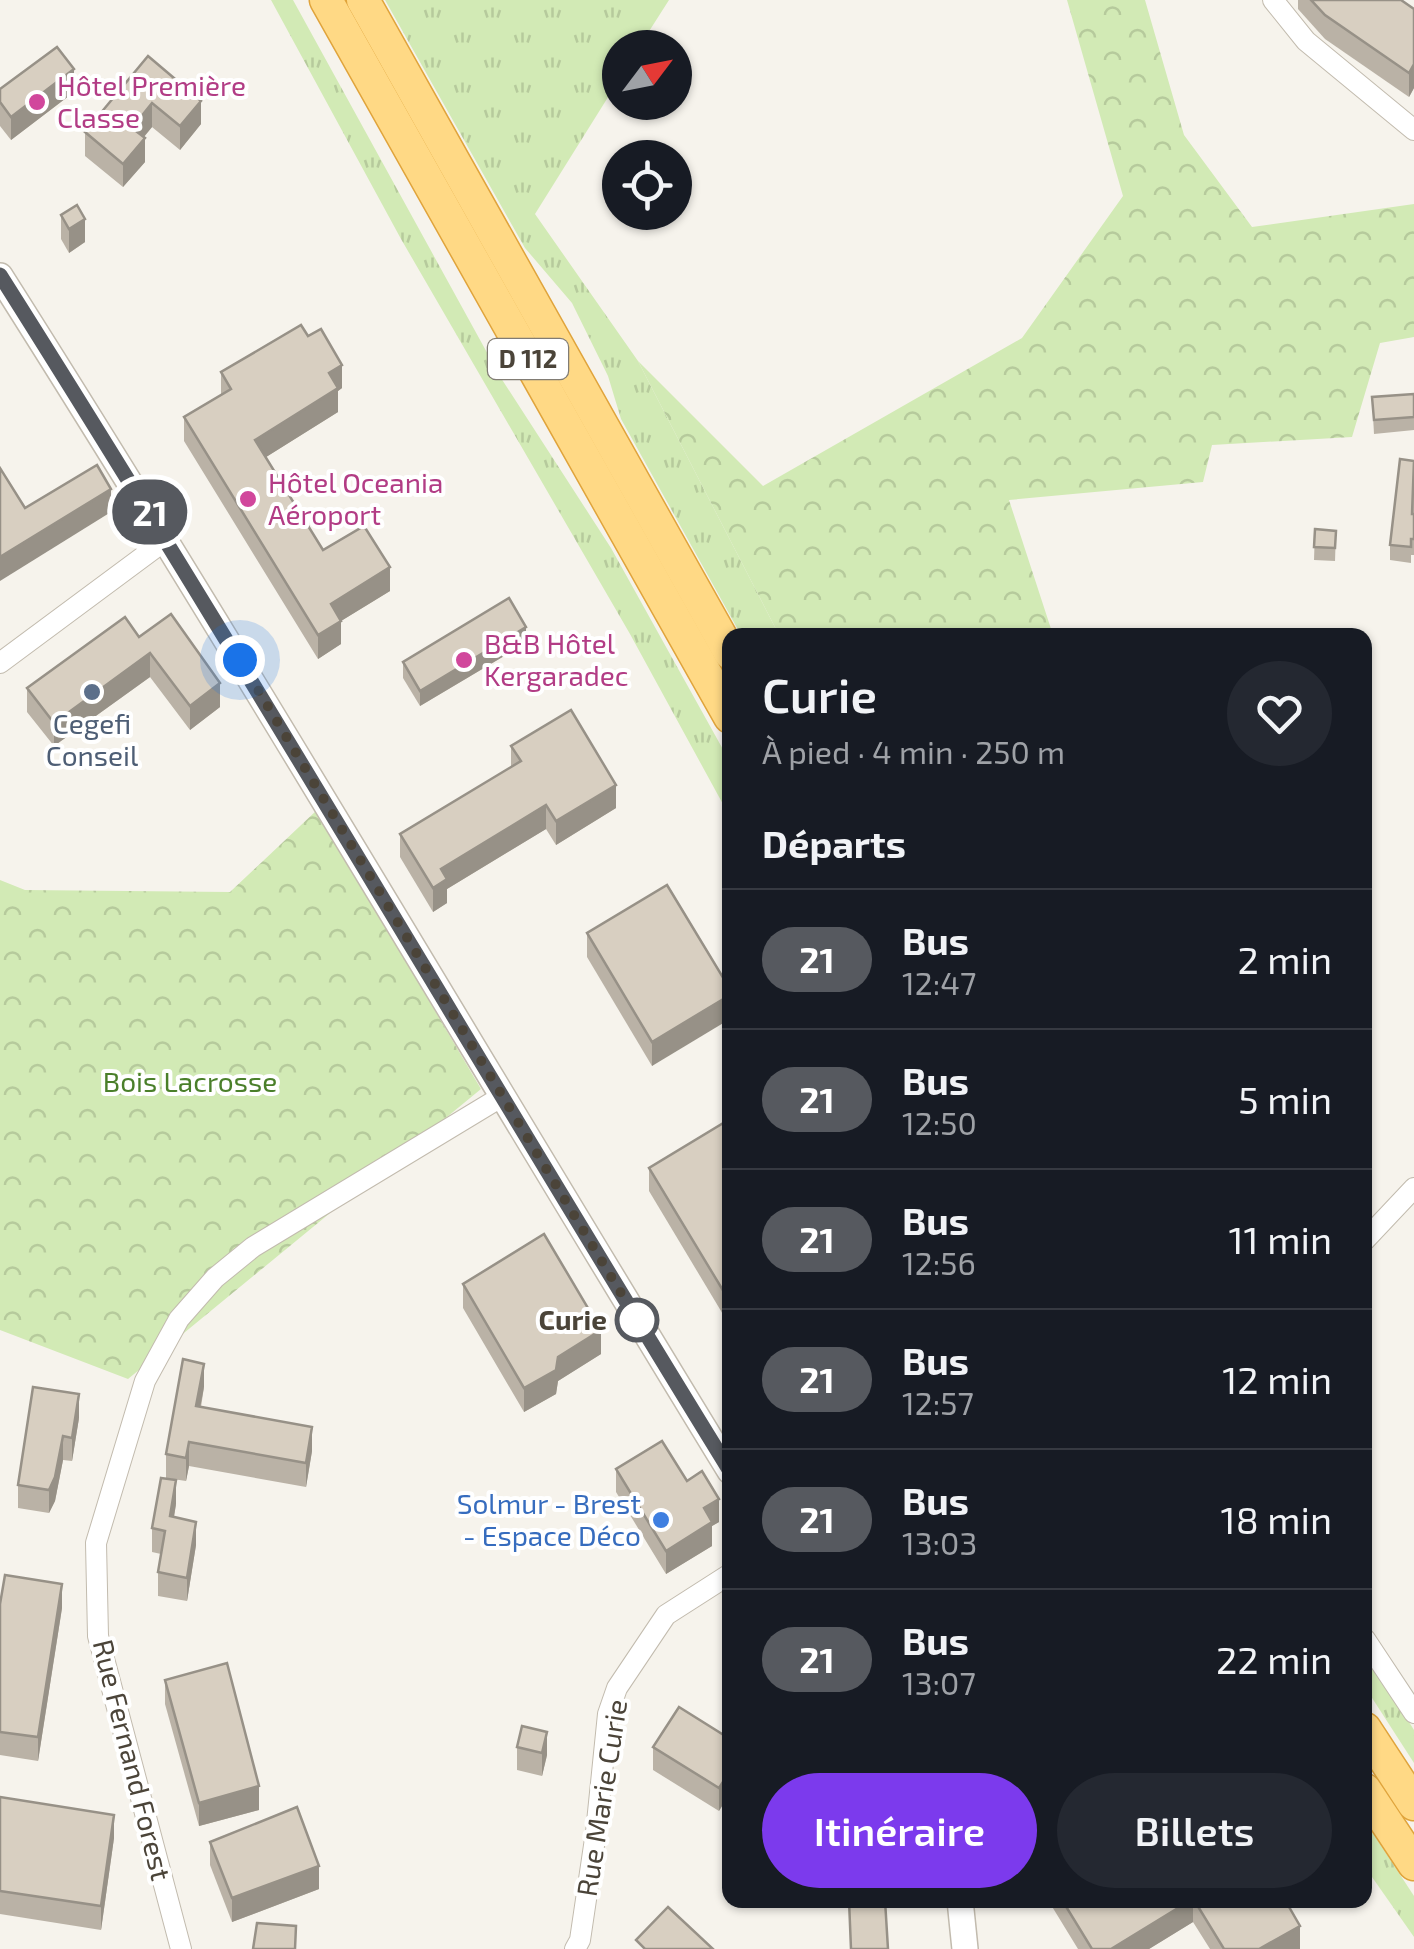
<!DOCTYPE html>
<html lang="fr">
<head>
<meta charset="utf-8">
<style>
	body { margin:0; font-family:"Exo 2",sans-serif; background:#242831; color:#f1f3f6; height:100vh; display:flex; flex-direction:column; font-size:38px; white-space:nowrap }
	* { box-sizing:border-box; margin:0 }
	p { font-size:32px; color:#9ea1a6 }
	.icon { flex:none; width:55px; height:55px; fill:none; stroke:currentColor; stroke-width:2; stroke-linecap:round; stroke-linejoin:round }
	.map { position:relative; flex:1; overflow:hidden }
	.panel { position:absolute; left:722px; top:628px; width:650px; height:1280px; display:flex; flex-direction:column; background:#171b24; border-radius:20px; box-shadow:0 2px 8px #0004 }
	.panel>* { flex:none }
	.badge { padding:0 20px; border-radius:32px; font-size:35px; line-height:65px }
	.needle { width:65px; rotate:58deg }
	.controls { position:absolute; left:602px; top:30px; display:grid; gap:20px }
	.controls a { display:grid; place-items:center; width:90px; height:90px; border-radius:50%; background:#171b24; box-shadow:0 2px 8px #0004; font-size:50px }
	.you { position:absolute; width:50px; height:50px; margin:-25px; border:8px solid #fff; border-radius:50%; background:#1a73e8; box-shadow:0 0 0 15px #1a73e833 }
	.map>.badge { position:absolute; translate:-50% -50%; box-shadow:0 0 0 5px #fff }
	h2 { padding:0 40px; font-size:38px; line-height:90px }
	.round { display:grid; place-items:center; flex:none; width:105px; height:105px; border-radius:52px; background:#242831 }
	.headline { display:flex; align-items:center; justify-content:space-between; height:170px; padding:0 40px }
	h1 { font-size:48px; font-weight:600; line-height:75px }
	.action { display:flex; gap:20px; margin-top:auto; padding:20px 40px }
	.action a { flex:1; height:115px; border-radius:60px; background:#7c3aed; color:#fff; font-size:40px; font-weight:600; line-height:115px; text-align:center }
	.action a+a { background:#242831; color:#f1f3f6 }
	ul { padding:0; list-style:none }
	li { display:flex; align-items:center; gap:30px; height:140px; padding:0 40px; border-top:2px solid #363941 }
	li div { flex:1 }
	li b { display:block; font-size:38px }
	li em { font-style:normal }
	li .badge { min-width:110px; font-weight:700; text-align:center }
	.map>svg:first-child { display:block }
</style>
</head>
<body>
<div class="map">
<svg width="1414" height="1949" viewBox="0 0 1414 1949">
	<defs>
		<pattern id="grass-tufts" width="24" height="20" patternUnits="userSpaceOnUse" patternTransform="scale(2.5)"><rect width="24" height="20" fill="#d2eab5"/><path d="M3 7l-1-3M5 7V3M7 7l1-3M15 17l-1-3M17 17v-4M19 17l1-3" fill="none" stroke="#b6ca9c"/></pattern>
		<pattern id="forest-crowns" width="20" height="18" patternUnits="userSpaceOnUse" patternTransform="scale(2.5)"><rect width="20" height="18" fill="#d2eab5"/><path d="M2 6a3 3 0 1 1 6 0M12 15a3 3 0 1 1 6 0" fill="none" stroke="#b6ca9c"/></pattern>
	</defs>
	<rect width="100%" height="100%" fill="#f6f3ec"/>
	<g fill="url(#grass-tufts)">
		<polygon points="271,0 293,0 501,378 611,548 730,762 730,817 630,634 401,239"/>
		<polygon points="385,0 669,0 639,47 620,48 620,78 535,214 638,361 779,635 741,635 621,419 608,376 572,303 525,248"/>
		<polygon points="1365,1652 1414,1730 1414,1763 1365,1687"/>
		<polygon points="1365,1821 1414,1896 1414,1937 1365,1867"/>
	</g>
	<g fill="url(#forest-crowns)">
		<polygon points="1067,0 1145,0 1184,135 1252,227 1414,204 1414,337 1380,343 1352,437 1212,445 1203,482 1009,500 1053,635 779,635 638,361 763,486 1022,338 1123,196"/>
		<polygon points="317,810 481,1089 128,1379 0,1330 0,880 25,890 230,892"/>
	</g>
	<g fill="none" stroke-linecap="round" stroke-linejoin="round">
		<defs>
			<g id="minor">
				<polyline points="1273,0 1306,41 1414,130"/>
				<polyline points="0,663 167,539"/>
				<polyline points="1365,1240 1414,1188"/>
				<polyline points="1365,1639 1414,1713"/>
				<polyline points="181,1949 98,1636 96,1543 145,1381 179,1319 215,1278 253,1247 501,1097"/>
				<polyline points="575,1949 580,1940 596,1832 608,1714 617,1688 666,1615 730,1574"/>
			</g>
			<g id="tertiary">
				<path d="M0 276C250 670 486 1073 730 1471"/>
				<polyline points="960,1900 965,1949"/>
			</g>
			<g id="trunk">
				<polyline points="326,0 730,717"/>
				<polyline points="363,0 730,653"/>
				<polyline points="1365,1729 1414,1804"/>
				<polyline points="1365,1790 1414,1864"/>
			</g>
		</defs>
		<use href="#minor" stroke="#c2bbae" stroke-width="22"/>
		<use href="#tertiary" stroke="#c2bbae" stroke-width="28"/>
		<use href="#trunk" stroke="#e0a43c" stroke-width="35"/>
		<use href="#minor" stroke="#fff" stroke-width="20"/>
		<use href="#tertiary" stroke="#fff" stroke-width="25"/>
		<use href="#trunk" stroke="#ffd985" stroke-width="32"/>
	</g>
	<g fill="#bab2a6">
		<polygon points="1298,0 1401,0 1414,9 1414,88 1409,97 1325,39 1298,9"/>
		<polygon points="148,56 201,124 180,150 152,127 144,137 145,162 123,187 85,156 85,132"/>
		<polygon points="0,89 74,92 11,140 0,126"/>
		<polygon points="61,215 85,242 69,253 61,239"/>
		<polygon points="221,372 342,388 338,391 338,412 266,457 323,550 390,591 341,621 341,644 318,659 184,441 184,417 221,395"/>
		<polygon points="1414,394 1414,430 1374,434 1372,397"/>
		<polygon points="1414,461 1414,555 1411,555 1411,563 1390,560 1390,545"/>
		<polygon points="1315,529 1336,531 1335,561 1314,560"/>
		<polygon points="139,637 220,707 190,730 150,677 54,746 27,712 27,688"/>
		<polygon points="526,643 420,706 403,678 403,662"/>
		<polygon points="511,746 616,808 556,845 546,829 447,889 447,903 433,912 400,857 400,834 511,767"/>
		<polygon points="587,933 730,989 652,1066 587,957"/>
		<polygon points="730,1119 730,1326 649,1191 649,1168"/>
		<polygon points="463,1284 601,1354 558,1381 556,1394 524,1412 463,1308"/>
		<polygon points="204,1387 201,1407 312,1451 306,1487 189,1466 186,1481 166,1478 166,1454"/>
		<polygon points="79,1418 72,1461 63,1460 55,1501 49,1513 18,1508 18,1485"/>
		<polygon points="616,1469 687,1481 719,1522 712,1526 712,1546 666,1574 616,1492"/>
		<polygon points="176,1504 174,1517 196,1545 187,1601 158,1596 158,1572 161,1554 152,1552 152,1528"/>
		<polygon points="0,1604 62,1608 38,1761 0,1755"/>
		<polygon points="730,1620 730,1649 728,1645 728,1621"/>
		<polygon points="165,1680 259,1810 199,1826 165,1704"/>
		<polygon points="547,1732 547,1755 542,1776 517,1770 517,1747"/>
		<polygon points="730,1739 719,1811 653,1770 653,1747"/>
		<polygon points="0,1797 114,1838 101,1930 0,1914"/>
		<polygon points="210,1842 319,1889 232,1922 210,1865"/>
		<polygon points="1048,1900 1285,1900 1300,1949 1210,1949 1193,1922 1149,1949 1078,1949"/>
	</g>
	<g fill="#979187">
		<polygon points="1414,64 1414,88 1409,97 1409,73"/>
		<polygon points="74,69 74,92 11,140 11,117"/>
		<polygon points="201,101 201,124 180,150 180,126"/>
		<polygon points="152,103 152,127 132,151 132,128"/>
		<polygon points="145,138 145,162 123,187 123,164"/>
		<polygon points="85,219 85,242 69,253 69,229"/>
		<polygon points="342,365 342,388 338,391 338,412 255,464 255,440 329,373"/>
		<polygon points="111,489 111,512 0,581 0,557"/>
		<polygon points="390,567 390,591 341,621 341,644 318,659 318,635 331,604"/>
		<polygon points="526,627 526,643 420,706 420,691"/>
		<polygon points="150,653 150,677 54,746 54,723"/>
		<polygon points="220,683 220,707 190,730 190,706"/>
		<polygon points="616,785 616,808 556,845 556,821"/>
		<polygon points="546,805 546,829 447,889 447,903 433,912 433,888 441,869"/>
		<polygon points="730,995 730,1019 652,1066 652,1042"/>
		<polygon points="601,1330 601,1354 558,1381 556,1394 524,1412 524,1388 558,1357"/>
		<polygon points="204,1364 204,1387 196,1429 196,1406"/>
		<polygon points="79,1394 79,1418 72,1461 72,1438"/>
		<polygon points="312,1427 312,1451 306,1487 306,1463"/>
		<polygon points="63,1436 63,1460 55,1501 49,1513 49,1490"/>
		<polygon points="189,1442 189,1466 186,1481 186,1458"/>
		<polygon points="176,1480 176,1504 170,1540 170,1516"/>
		<polygon points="719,1499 719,1522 712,1526 712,1546 666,1574 666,1551 704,1508"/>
		<polygon points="196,1522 196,1545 187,1601 187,1578"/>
		<polygon points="62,1584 62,1608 38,1761 38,1737"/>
		<polygon points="547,1732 547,1755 542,1776 542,1753"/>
		<polygon points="730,1771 730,1794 719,1811 719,1788"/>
		<polygon points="259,1786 259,1810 199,1826 199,1803"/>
		<polygon points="114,1815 114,1838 101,1930 101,1906"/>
		<polygon points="319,1866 319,1889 232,1922 232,1898"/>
		<polygon points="1191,1900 1193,1900 1193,1922 1149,1949 1111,1949"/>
		<polygon points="1300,1926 1300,1949 1259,1949"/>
	</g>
	<g fill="#d8cfc1" stroke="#979187" stroke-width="2.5">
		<polygon points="1311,0 1401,0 1414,9 1414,64 1409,73 1325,15"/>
		<polygon points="57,47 74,69 11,117 0,102 0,89"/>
		<polygon points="148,56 201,101 180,126 152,103 132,128 145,138 123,164 85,132"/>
		<polygon points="77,205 85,219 69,229 61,215"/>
		<polygon points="301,325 308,336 321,329 342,365 329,373 338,388 255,440 323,550 364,526 390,567 331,604 341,621 318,635 184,417 231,389 221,372"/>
		<polygon points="1414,394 1414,417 1374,420 1372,397"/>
		<polygon points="1400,459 1414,461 1412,514 1414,514 1414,539 1411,539 1411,547 1390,545"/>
		<polygon points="97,465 111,489 0,557 0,468 25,508"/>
		<polygon points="1315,529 1336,531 1335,548 1314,547"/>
		<polygon points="509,598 526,627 420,691 403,662"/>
		<polygon points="171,614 220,683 190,706 150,653 54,723 27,688 125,617 139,637"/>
		<polygon points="571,710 616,785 556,821 546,805 441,869 447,879 433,888 400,834 521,761 511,746"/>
		<polygon points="667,885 730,989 730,995 652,1042 587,933"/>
		<polygon points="730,1119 730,1302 649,1168"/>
		<polygon points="544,1234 601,1330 558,1357 556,1370 524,1388 463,1284"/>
		<polygon points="183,1359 204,1364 196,1406 312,1427 306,1463 189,1442 186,1458 166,1454"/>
		<polygon points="33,1387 79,1394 72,1438 63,1436 55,1477 49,1490 18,1485"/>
		<polygon points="662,1441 687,1481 702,1471 719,1499 704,1508 712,1522 666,1551 616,1469"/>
		<polygon points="161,1478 176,1480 170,1516 196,1522 187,1578 158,1572 165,1531 152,1528"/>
		<polygon points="5,1575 62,1584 38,1737 0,1732 0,1604"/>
		<polygon points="227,1663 259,1786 199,1803 165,1680"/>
		<polygon points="679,1707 730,1739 730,1771 719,1788 653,1747"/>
		<polygon points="522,1726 547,1732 542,1753 517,1747"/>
		<polygon points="0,1797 114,1815 101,1906 0,1891"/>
		<polygon points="297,1807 319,1866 232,1898 210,1842"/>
		<polygon points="849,1900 885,1900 888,1949 851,1949"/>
		<polygon points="1062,1900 1191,1900 1111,1949 1092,1949"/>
		<polygon points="1194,1900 1285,1900 1300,1926 1259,1949 1224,1949"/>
		<polygon points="668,1907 713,1949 645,1949 636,1940"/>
		<polygon points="257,1923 296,1926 295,1949 253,1949"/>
	</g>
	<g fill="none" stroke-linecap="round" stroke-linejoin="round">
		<defs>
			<path id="line" d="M0 275C250 670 485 1074 730 1471"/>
		</defs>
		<use href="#line" stroke="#fff" stroke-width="22"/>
		<use href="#line" stroke="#56595f" stroke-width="15"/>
		<polyline stroke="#4b4439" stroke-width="10" stroke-dasharray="0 18" points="240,660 639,1323 637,1320"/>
	</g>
	<g fill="#d1479c" stroke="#fff" stroke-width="4">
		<circle cx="37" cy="102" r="10"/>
		<circle cx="248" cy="499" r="10"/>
		<circle cx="464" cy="660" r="10"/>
	</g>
	<circle fill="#5c6f8a" stroke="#fff" stroke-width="4" cx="92" cy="692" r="10"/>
	<circle fill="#fff" stroke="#56595f" stroke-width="5" cx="637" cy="1320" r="20"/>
	<circle fill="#3f7fe0" stroke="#fff" stroke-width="4" cx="661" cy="1520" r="10"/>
	<g text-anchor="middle" stroke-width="8" stroke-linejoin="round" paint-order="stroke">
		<rect fill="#fff" stroke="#817c74" stroke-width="2.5" x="488" y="339" width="80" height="40" rx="8"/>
		<g font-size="25" font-weight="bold" fill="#4b4439">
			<text x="528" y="368">D 112</text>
		</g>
		<g font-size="28" fill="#b23c85" stroke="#fff" text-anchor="start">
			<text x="57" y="96">Hôtel Première<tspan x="57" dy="32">Classe</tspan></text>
			<text x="268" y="493">Hôtel Oceania<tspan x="268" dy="32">Aéroport</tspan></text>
			<text x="484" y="654">B&amp;B Hôtel<tspan x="484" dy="32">Kergaradec</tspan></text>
		</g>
		<g font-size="28" fill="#4e5e75" stroke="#fff">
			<text x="92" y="734">Cegefi<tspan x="92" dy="32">Conseil</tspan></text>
		</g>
		<g font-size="28" fill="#4a7f2a" stroke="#fff">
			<text x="190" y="1092">Bois Lacrosse</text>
		</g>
		<g font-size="28" font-weight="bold" fill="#4b4439" stroke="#fff" text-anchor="end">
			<text x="607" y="1330">Curie</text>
		</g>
		<g font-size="28" fill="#366cbe" stroke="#fff" text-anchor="end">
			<text x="641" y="1514">Solmur - Brest<tspan x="641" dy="32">- Espace Déco</tspan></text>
		</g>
		<g font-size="28" fill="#4b4439" stroke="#fff">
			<text transform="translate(132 1760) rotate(76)" y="10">Rue Fernand Forest</text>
			<text transform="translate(602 1798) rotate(-81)" y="10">Rue Marie Curie</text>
		</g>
	</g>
</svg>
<div class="controls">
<a><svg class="needle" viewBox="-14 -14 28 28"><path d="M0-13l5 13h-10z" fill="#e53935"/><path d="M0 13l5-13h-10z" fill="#9ea1a6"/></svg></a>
<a><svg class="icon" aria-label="locate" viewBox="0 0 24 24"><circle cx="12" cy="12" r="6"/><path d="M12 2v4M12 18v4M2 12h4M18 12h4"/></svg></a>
</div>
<div class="you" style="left:240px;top:660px"></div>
<b class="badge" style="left:150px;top:512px;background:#56595f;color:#fff">21</b>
<section class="panel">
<div class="headline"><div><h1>Curie</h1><p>À pied · 4 min · 250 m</p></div><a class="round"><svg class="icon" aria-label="heart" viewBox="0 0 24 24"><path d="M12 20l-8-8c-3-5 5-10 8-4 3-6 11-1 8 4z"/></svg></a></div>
<h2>Départs</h2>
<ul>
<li><span class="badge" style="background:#56595f;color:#fff">21</span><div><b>Bus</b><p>12:47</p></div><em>2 min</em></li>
<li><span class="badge" style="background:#56595f;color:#fff">21</span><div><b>Bus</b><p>12:50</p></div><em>5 min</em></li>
<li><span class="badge" style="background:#56595f;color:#fff">21</span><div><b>Bus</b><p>12:56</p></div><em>11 min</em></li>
<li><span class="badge" style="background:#56595f;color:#fff">21</span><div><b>Bus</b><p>12:57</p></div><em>12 min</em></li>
<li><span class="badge" style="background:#56595f;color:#fff">21</span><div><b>Bus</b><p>13:03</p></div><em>18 min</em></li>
<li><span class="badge" style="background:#56595f;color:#fff">21</span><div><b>Bus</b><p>13:07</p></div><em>22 min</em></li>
</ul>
<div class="action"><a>Itinéraire</a><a>Billets</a></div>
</section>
</div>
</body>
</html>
